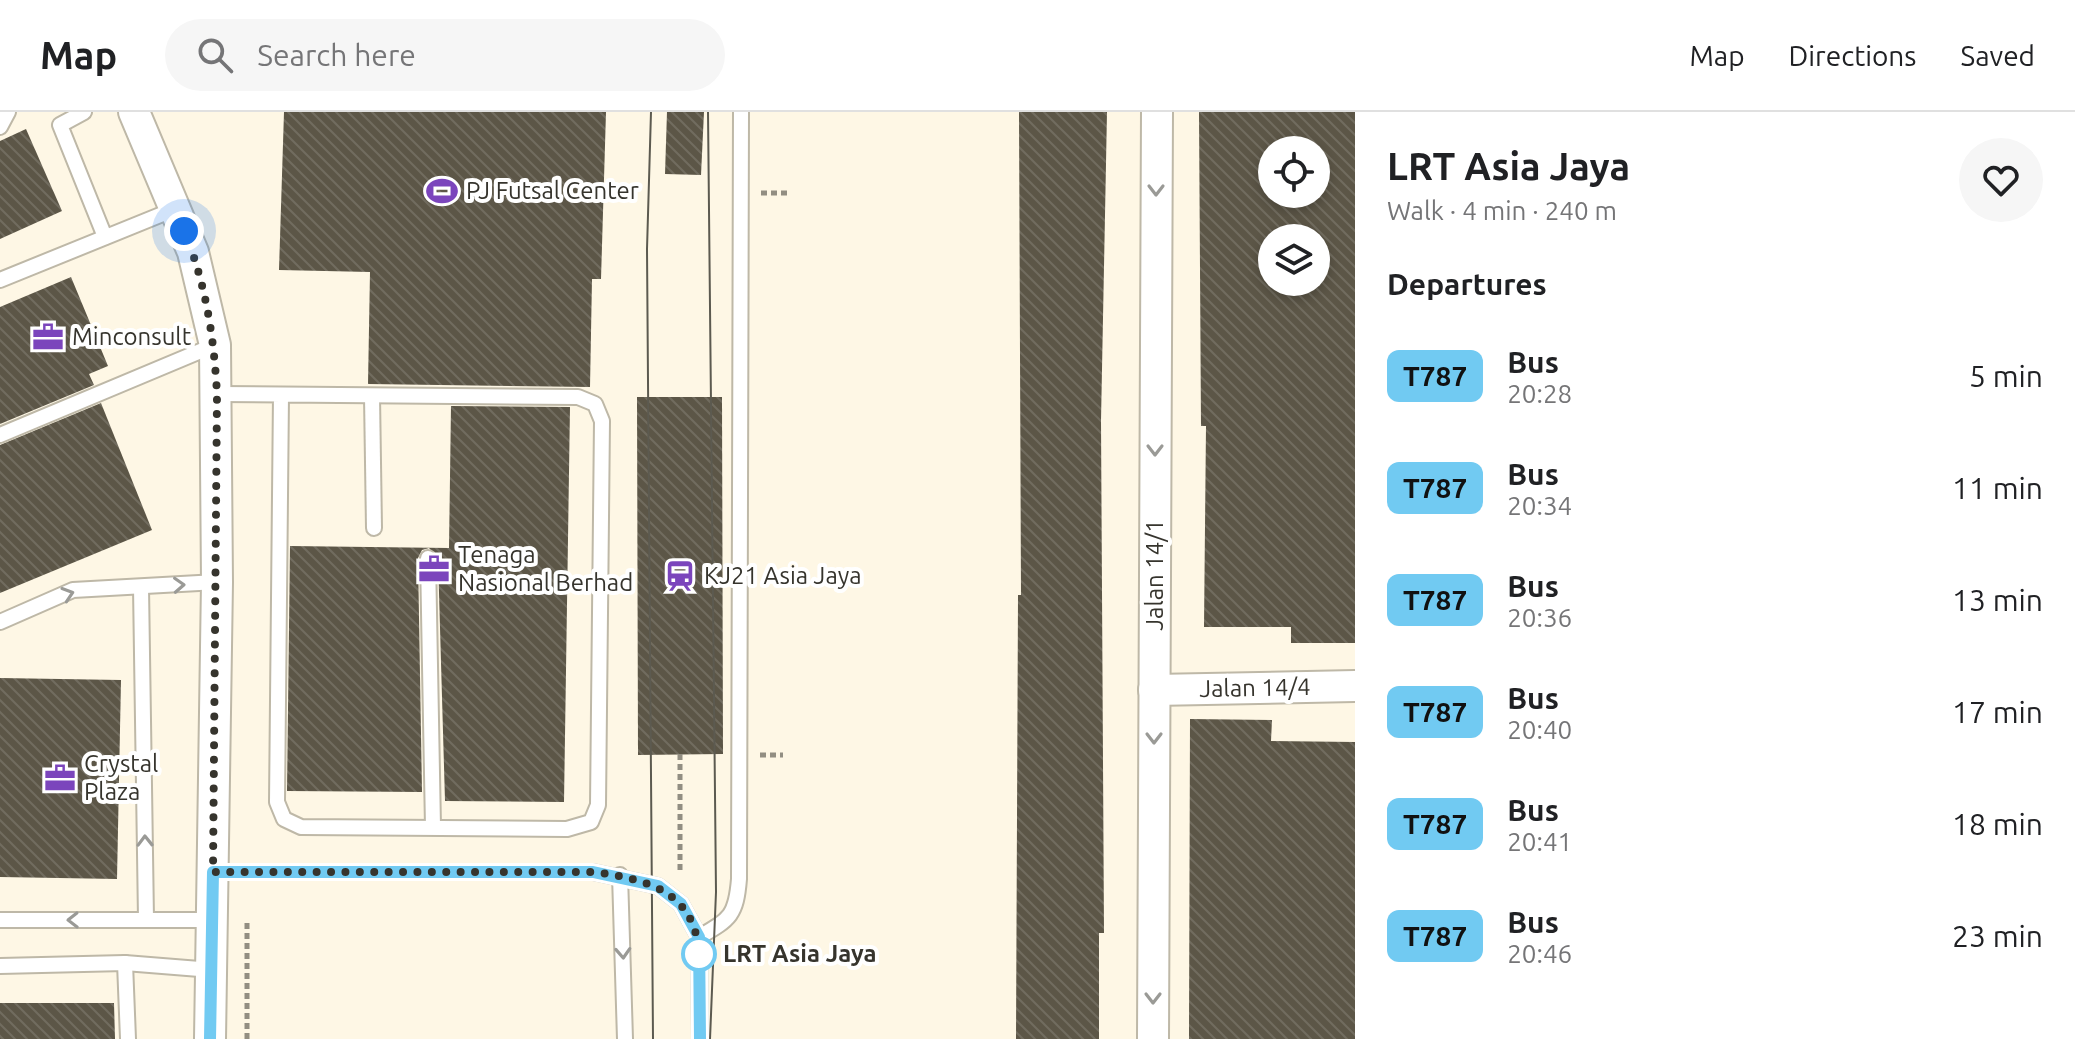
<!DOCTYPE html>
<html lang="en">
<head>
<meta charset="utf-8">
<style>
	body { margin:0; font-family:Ubuntu,sans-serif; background:#f6f6f6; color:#202124; height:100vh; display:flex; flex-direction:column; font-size:30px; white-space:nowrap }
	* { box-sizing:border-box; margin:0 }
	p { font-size:26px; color:#757577 }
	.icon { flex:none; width:44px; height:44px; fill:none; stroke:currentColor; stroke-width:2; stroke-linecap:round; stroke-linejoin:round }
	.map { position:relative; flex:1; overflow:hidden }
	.details { display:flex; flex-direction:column; background:#fff; width:720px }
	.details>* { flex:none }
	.badge { padding:0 16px; border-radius:12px; font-size:28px; line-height:52px }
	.fabs { position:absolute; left:1258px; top:24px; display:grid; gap:16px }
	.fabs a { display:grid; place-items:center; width:72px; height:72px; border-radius:50%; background:#fff; box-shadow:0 4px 12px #0003; font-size:40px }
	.you { position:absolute; width:40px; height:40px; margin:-20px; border:6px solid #fff; border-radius:50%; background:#1a73e8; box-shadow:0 0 0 12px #1a73e833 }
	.map>.badge { position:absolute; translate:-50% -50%; box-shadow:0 0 0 4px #fff }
	h2 { padding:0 32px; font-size:30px; line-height:72px }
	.round { display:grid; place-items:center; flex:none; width:84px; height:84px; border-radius:42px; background:#f6f6f6 }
	.headline { display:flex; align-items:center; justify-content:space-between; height:136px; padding:0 32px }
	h1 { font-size:38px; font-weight:700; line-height:60px }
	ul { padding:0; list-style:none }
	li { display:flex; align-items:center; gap:24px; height:112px; padding:0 32px }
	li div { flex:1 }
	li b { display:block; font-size:30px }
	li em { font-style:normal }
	li .badge { min-width:88px; font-weight:700; text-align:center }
	header { display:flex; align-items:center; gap:48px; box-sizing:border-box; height:112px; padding:0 40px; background:#fff; border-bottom:2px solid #e0e0e0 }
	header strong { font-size:38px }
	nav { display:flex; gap:44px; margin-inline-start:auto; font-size:28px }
	.search { width:560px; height:72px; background:#f6f6f6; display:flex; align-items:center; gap:20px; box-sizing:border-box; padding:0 28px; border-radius:44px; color:#757577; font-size:30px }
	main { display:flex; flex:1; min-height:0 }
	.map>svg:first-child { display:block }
</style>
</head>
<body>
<header>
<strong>Map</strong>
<div class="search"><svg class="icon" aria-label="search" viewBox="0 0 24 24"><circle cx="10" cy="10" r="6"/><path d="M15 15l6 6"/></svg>Search here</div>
<nav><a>Map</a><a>Directions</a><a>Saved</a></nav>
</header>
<main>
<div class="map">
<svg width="1355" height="927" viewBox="0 0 1355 927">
	<defs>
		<pattern id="building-back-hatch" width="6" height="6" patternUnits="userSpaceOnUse" patternTransform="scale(2)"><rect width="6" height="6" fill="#5c5647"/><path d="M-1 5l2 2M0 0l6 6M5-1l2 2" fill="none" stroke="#716c5f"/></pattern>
	</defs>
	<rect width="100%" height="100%" fill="#fef7e5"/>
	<g fill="url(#building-back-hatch)" fill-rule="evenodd">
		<polygon points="284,0 606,0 601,167 592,167 590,275 368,272 370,160 279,158"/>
		<polygon points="667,0 704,0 701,63 665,62"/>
		<polygon points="1019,0 1107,0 1101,309 1104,821 1099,821 1099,927 1016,927 1018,483 1021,483"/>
		<path d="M1199 0H1355V531H1291V515H1204L1206 314H1201ZM1272 38H1316V82H1272ZM1272 126H1316V170H1272Z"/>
		<polygon points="26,17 62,99 0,127 0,29"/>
		<polygon points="71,165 108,254 89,262 94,273 0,312 0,195"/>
		<polygon points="637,285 722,285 723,642 638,643"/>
		<polygon points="101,291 152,418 0,481 0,333"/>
		<polygon points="451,294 570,295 564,690 445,689 438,446 429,436 422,438 418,446 422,680 287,679 290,434 449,436"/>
		<polygon points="0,566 121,568 117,767 0,765"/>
		<polygon points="1190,607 1272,608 1271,629 1355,630 1355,927 1189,927"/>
		<polygon points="0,891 114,891 115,927 0,927"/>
	</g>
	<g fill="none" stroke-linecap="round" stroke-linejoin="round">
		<defs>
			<g id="lane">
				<polyline points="84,0 60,13 105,125"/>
				<polyline points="0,15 8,0"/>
				<polyline points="0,168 175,97"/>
				<polyline points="217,282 578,285 595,292 602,309 598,693 591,710 567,717 301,715 284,707 277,690 281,283"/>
				<polyline points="372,284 374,416"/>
				<polyline points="0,323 215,233"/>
				<polyline points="428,446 433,715"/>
				<polyline points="141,475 146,807"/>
				<polyline points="0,510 73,478 217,470"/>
				<polyline points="213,760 593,760 658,774 681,792 699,825 700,927"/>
				<polyline points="620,763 625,927"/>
				<polyline points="0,808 212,808"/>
				<path d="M699 825C730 807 736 804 739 767L741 0"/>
				<polyline points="125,851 212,858"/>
				<polyline points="0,854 125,851 128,927"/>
			</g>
			<g id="street">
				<polyline points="134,0 193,140 215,233 217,470 210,927"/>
				<polyline points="1154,578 1355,574"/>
				<polyline points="1153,927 1157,0"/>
			</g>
		</defs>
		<use href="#lane" stroke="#beb8a7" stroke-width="18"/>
		<use href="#street" stroke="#beb8a7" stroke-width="34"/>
		<g stroke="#928e82" stroke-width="5" stroke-dasharray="6 4" stroke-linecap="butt">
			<polyline points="761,81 789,81"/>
			<polyline points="680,642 680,761"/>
			<polyline points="760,643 783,643"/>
			<polyline points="247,927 247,808"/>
		</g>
		<use href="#lane" stroke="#fff" stroke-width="14"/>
		<use href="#street" stroke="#fff" stroke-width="30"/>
		<g stroke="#5c5a50" stroke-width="2">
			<polyline points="651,0 647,137 653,927"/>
			<polyline points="708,0 716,780 710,927"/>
		</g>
	</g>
	<defs><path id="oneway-chevron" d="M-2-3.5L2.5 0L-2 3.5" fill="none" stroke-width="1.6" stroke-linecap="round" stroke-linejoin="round" transform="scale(2)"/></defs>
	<g stroke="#9a9a96">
		<use href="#oneway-chevron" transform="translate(1156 78) rotate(90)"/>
		<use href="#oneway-chevron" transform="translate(1155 338) rotate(90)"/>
		<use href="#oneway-chevron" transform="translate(179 473) rotate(-3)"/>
		<use href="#oneway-chevron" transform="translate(68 482) rotate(-18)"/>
		<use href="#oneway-chevron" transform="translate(1154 626) rotate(90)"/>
		<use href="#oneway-chevron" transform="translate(145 729) rotate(-91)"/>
		<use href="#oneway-chevron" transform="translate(73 808) rotate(179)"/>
		<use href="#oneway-chevron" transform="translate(623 841) rotate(87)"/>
		<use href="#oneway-chevron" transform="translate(1153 886) rotate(90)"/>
	</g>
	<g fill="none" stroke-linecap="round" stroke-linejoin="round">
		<defs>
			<polyline id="line" points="210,927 213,760 593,760 658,774 681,792 699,825 700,927"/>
		</defs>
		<use href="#line" stroke="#fff" stroke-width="18"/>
		<use href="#line" stroke="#71caf2" stroke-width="12"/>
		<path stroke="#36342d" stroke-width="8" stroke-dasharray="0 14.4" d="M184 119C206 171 214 226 217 282L213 760H593C647 767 695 779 699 842"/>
	</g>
	<defs>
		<symbol id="stadium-bare" viewBox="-9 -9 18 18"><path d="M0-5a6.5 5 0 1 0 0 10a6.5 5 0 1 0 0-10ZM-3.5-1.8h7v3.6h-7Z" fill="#7b45bc" stroke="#fff" stroke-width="2.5" paint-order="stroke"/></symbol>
		<symbol id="office-bare" viewBox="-9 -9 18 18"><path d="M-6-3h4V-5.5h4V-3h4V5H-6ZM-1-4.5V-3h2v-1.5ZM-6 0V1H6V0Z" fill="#7b45bc" stroke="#fff" stroke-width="2.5" paint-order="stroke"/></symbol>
		<symbol id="station-bare" viewBox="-9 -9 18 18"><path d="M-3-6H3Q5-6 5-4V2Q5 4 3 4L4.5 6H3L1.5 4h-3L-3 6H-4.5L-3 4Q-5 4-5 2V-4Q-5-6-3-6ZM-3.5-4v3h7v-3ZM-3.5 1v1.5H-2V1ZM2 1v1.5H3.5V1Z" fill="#7b45bc" stroke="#fff" stroke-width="2.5" paint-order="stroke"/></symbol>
	</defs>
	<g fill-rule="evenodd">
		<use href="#stadium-bare" x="420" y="57" width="44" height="44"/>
		<use href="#office-bare" x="26" y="203" width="44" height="44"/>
		<use href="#office-bare" x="412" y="435" width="44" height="44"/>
		<use href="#station-bare" x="658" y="442" width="44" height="44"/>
		<use href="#office-bare" x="38" y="644" width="44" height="44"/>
	</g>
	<circle fill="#fff" stroke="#71caf2" stroke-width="4" cx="699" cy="842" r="16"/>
	<g text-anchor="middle" stroke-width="8" stroke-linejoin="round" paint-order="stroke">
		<g font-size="24" fill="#36342d" stroke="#fff" text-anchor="start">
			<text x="466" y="87">PJ Futsal Center</text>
			<text x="72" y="233">Minconsult</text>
			<text x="458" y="451">Tenaga<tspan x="458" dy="28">Nasional Berhad</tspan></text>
			<text x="704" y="472">KJ21 Asia Jaya</text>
			<text x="84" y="660">Crystal<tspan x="84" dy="28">Plaza</tspan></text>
		</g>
		<g font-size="24" fill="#36342d" stroke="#fff">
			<text transform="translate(1155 463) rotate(-90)" y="8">Jalan 14/1</text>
			<text transform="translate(1255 576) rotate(-1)" y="8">Jalan 14/4</text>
		</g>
		<g font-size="24" font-weight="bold" fill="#36342d" stroke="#fff" text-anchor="start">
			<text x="723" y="850">LRT Asia Jaya</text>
		</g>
	</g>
</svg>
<div class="fabs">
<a><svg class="icon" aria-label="locate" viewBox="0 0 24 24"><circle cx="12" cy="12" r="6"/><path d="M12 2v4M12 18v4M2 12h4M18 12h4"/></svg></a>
<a><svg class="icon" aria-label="layers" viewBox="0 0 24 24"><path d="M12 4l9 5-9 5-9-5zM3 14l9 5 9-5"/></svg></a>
</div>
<div class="you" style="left:184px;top:119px"></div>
</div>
<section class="details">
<div class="headline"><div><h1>LRT Asia Jaya</h1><p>Walk · 4 min · 240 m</p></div><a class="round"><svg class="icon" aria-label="heart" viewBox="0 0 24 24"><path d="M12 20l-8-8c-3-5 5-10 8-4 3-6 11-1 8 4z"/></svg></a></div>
<h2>Departures</h2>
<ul>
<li><span class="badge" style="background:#71caf2;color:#111">T787</span><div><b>Bus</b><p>20:28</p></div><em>5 min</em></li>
<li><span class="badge" style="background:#71caf2;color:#111">T787</span><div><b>Bus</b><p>20:34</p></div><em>11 min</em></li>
<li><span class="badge" style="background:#71caf2;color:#111">T787</span><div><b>Bus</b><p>20:36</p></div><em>13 min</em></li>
<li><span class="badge" style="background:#71caf2;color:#111">T787</span><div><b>Bus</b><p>20:40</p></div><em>17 min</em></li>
<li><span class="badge" style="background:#71caf2;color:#111">T787</span><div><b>Bus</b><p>20:41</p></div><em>18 min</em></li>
<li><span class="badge" style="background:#71caf2;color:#111">T787</span><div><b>Bus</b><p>20:46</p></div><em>23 min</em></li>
</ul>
</section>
</main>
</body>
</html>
